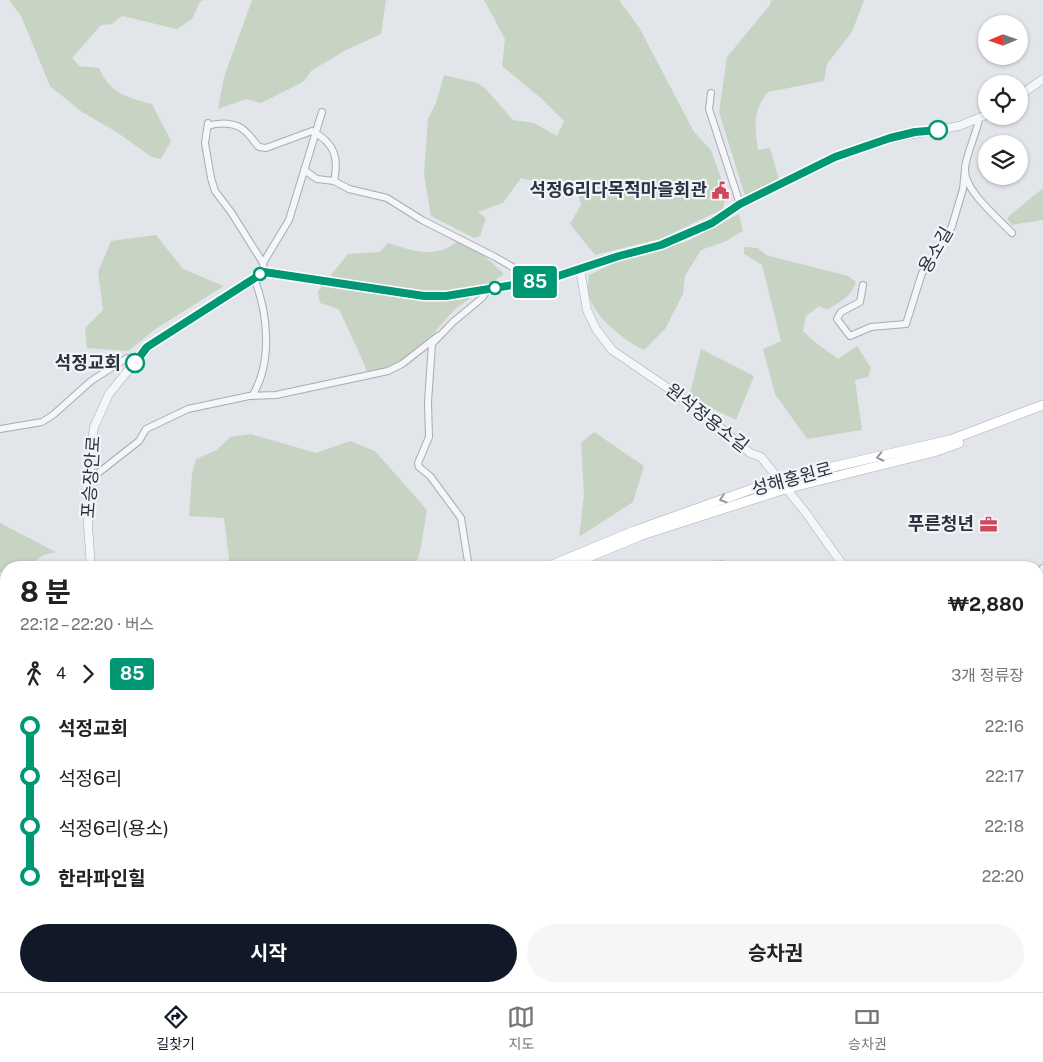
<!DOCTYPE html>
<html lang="ko">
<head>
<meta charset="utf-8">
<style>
	body { margin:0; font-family:"Public Sans","Noto Sans KR",sans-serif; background:#f6f6f6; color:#222; height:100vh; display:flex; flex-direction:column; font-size:19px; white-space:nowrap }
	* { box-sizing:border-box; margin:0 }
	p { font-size:16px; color:#767676 }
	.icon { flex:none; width:28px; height:28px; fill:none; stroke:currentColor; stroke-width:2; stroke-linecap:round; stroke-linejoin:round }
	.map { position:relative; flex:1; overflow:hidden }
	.drawer { position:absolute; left:0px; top:561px; width:1044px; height:431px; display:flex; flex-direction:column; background:#fff; border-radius:20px 20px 0 0; box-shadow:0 1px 4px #0004 }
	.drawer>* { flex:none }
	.badge { padding:0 10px; border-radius:4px; font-size:18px; line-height:32px }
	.needle { width:32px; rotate:268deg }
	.controls { position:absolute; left:978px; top:15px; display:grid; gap:10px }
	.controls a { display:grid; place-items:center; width:50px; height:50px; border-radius:50%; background:#fff; box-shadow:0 1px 4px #0004; font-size:25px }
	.map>.badge { position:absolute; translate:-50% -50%; box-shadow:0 0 0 2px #fff }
	.legs { display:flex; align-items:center; gap:8px; height:55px; padding:0 20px; font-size:16px }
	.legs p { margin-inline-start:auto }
	.summary { display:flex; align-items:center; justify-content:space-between; height:85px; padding:0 20px }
	h1 { font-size:28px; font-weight:700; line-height:38px }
	.cta { display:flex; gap:10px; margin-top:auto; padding:10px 20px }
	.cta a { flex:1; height:58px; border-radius:30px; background:#111827; color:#fff; font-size:20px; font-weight:700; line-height:58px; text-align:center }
	.cta a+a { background:#f6f6f6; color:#222 }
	ul { padding:0 20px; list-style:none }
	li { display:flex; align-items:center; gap:18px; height:50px; font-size:19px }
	li i { display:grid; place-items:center; width:8px; height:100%; margin:0 6px; background:currentColor }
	li i::after { content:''; width:12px; height:12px; margin:-6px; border:4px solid; border-radius:50%; background:#fff }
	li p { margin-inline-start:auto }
	li:first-child i { background:linear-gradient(#0000 50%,currentColor 0) }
	li:last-child i { background:linear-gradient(currentColor 50%,#0000 0) }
	.tabs { display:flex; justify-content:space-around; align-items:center; height:70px; border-top:1px solid #e0e0e0; background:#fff; font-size:14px; color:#767676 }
	.tabs a { display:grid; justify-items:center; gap:2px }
	.tabs .on { color:#111827 }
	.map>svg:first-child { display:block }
</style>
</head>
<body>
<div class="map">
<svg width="1043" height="992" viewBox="0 0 1043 992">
	<rect width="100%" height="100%" fill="#e2e5ea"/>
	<g fill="#c7d4c4">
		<path d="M9 0H203L200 2 192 19 177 29 122 16 112 24 101 25 72 58 79 66 99 68C109 93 128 98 152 104L171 141 161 159 152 157 115 131 82 112 50 86 21 16Z"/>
		<polygon points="252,0 386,0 381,34 348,49 312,70 303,82 261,103 246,99 218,109 224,77"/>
		<polygon points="484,0 619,0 640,29 694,132 711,150 726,192 723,209 660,239 595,255 570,224 581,205 574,180 551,185 521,178 503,203 478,212 486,218 480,236 474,238 431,216 424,174 428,119 436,103 444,75 477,83 485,88 513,120 534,123 557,136 564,121 542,99 502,66 505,39"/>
		<path d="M771 0H864L852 32 827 64 824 81 768 92C752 112 755 126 758 150L770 148 779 180 745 196 719 112 727 57 770 5Z"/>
		<polygon points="1043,188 1043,220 1012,225 1007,218"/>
		<path d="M739 214 743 231 724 242 701 250 685 276 683 294 665 329 644 350C623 340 591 315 588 291 587 286 589 280 589 275L618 261 688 241Z"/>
		<polygon points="156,235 183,269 224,286 157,328 128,351 87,348 85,328 103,310 98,272 111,241"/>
		<path d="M457 242 477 249 504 274 455 309 433 334 397 366 367 372C359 350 348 330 339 309L320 303 318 291 348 254 380 252 388 243C413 251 434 259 457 242Z"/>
		<path d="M744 247 758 248 766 255 848 276 856 282C852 296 840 302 827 310L819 306 806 316 803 331 816 343 838 359 857 346 871 368 868 377 855 380 862 430 807 439 775 394 763 349 781 341 762 265 744 254Z"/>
		<polygon points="701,349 754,376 736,420 689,397"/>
		<polygon points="594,432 644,466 633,502 579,537 584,495 581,443"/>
		<polygon points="251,434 316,453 350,441 375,451 427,510 421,547 415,567 230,567 224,518 189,516 192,474 196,459 217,450 230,437"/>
		<polygon points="0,523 56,552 44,555 25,567 6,568 6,577 0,572"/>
		<polygon points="723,560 721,567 636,567"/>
		<polygon points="0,579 6,582 6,655 0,653"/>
	</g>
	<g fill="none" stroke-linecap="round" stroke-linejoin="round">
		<polyline stroke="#9eb3ca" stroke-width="2" points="689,992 696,986"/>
		<defs>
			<g id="minor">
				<polyline points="711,93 709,109 740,204"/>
				<path d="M979 119C976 135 967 152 965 168 963 190 998 218 1012 233"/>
				<polyline points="208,123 205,143 211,178 215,191 231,212 263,263 264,272"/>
				<path d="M208 126C219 122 237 122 246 132 251 136 254 142 259 147L266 148 312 131C335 143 339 158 334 181"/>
				<polyline points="304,170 317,179 334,181 349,189 387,198 422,220 495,257 537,281"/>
				<polyline points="263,263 289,220 322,112"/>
				<polyline points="863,285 860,302 841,312 837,319 850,336 871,327 906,324 922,273 937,254 952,226 963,189 965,169"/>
				<path d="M252 396C273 363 268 313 254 278"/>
				<polyline points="0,429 42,422 53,415 91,381 127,358 139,357"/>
				<polyline points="88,481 139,441 146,429 188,409 249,396 276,395 388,371 402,364 438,336"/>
				<polyline points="469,568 461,518 430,476 419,467 418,463 429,437 428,402 432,344 453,322 482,298 488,289"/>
				<polyline points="1038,574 1043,568"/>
				<polyline points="1038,709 1043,705"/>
			</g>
			<g id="tertiary">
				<polyline points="1019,96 1043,79"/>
				<polyline points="580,269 587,310 596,329 612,350 697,408 750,453 761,457 806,513 845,568"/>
				<polyline points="91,568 88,525 91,448 94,427 109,394 147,347 264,272 424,296 446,296 549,279 619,256 661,245 712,223 740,204 835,157 890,138 959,126 986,115"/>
				<polyline points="0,660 6,661"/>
				<polyline points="1038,875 1043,883"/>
			</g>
			<g id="secondary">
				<polyline points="545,568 634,531 780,479 950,440 1043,405"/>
				<polyline points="562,568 642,535 785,489 934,452 959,443"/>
				<polyline points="0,913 6,908"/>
				<polyline points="0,921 6,917"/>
			</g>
		</defs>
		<use href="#minor" stroke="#a7acb4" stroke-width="8"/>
		<use href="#tertiary" stroke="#a7acb4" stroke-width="9"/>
		<use href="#secondary" stroke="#a7acb4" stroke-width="10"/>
		<use href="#minor" stroke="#f5f6f9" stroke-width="6"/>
		<use href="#tertiary" stroke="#f5f6f9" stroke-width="8"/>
		<use href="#secondary" stroke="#fff" stroke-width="9"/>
	</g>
	<defs><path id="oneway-chevron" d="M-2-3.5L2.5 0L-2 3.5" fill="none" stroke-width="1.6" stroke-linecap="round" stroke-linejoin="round" transform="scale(1.25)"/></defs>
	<g stroke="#9499a0">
		<use href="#oneway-chevron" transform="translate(880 457) rotate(168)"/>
		<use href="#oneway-chevron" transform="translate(723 499) rotate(161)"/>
	</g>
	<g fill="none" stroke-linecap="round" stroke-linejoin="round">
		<defs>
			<polyline id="line-1" points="135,363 147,347 264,272 424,296 446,296 549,279 619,256 661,245 712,223 740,204 835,157 890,138 915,132 938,130"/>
		</defs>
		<use href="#line-1" stroke="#fff" stroke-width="11"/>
		<use href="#line-1" stroke="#009775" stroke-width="8"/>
	</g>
	<defs>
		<symbol id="civic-bare" viewBox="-9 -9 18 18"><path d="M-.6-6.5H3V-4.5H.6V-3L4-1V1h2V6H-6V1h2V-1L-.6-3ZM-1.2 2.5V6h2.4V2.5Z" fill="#cd4a5c" stroke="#f2f4f8" stroke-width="2.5" paint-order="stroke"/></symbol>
		<symbol id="office-bare" viewBox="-9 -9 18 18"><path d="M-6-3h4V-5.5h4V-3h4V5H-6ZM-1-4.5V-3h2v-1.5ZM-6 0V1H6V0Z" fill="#cd4a5c" stroke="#f2f4f8" stroke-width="2.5" paint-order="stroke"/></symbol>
	</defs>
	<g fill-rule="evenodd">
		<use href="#civic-bare" x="708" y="178" width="25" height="25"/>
		<use href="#office-bare" x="976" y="512" width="25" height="25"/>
	</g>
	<g fill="#fff" stroke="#009775" stroke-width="2.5">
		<circle cx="938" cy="130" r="9"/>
		<circle cx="260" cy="274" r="6"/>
		<circle cx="495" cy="288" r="6"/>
		<circle cx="135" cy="363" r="9"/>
	</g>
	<g text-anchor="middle" stroke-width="4.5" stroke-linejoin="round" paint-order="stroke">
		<g font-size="18" font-weight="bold" fill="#2a3342" stroke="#f2f4f8" text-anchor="end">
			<text x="707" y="196">석정6리다목적마을회관</text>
			<text x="974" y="530">푸른청년</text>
		</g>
		<g font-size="18" fill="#2a3342" stroke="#f2f4f8">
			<text transform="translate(936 250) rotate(-60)" y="6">용소길</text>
			<text transform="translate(707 418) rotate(38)" y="6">원석정용소길</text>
			<text transform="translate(91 477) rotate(-86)" y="6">포승장안로</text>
			<text transform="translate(792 479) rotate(-15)" y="6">성해홍원로</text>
		</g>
		<g font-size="18" font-weight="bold" fill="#2a3342" stroke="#f2f4f8" text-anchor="end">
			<text x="121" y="369">석정교회</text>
		</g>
	</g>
</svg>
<div class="controls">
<a><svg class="needle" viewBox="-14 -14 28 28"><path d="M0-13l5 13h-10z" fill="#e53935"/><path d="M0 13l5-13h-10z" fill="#767676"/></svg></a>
<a><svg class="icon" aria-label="locate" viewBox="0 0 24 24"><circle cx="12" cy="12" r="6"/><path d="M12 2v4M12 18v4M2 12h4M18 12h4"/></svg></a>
<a><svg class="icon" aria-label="layers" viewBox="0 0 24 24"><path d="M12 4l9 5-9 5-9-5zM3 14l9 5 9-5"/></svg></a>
</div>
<b class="badge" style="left:535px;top:282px;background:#009775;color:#fff">85</b>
<section class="drawer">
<div class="summary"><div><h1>8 분</h1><p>22:12 – 22:20 · 버스</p></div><b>₩2,880</b></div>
<div class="legs"><svg class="icon" aria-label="walk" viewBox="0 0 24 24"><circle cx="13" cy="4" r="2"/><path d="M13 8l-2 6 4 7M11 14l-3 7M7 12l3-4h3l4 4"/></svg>4<svg class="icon" aria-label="forward" viewBox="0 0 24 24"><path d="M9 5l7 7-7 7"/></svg><b class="badge" style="background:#009775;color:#fff">85</b><p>3개 정류장</p></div>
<ul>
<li><i style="color:#009775"></i><b>석정교회</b><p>22:16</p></li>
<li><i style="color:#009775"></i><span>석정6리</span><p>22:17</p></li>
<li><i style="color:#009775"></i><span>석정6리(용소)</span><p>22:18</p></li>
<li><i style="color:#009775"></i><b>한라파인힐</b><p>22:20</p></li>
</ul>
<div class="cta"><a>시작</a><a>승차권</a></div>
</section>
</div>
<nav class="tabs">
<a class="on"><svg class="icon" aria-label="directions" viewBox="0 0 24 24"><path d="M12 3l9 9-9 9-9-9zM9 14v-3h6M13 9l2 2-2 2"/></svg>길찾기</a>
<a><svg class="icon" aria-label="map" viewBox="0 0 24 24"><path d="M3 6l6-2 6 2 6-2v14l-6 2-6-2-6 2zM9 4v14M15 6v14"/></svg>지도</a>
<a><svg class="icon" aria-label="tickets" viewBox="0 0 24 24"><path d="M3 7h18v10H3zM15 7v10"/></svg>승차권</a>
</nav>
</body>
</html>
